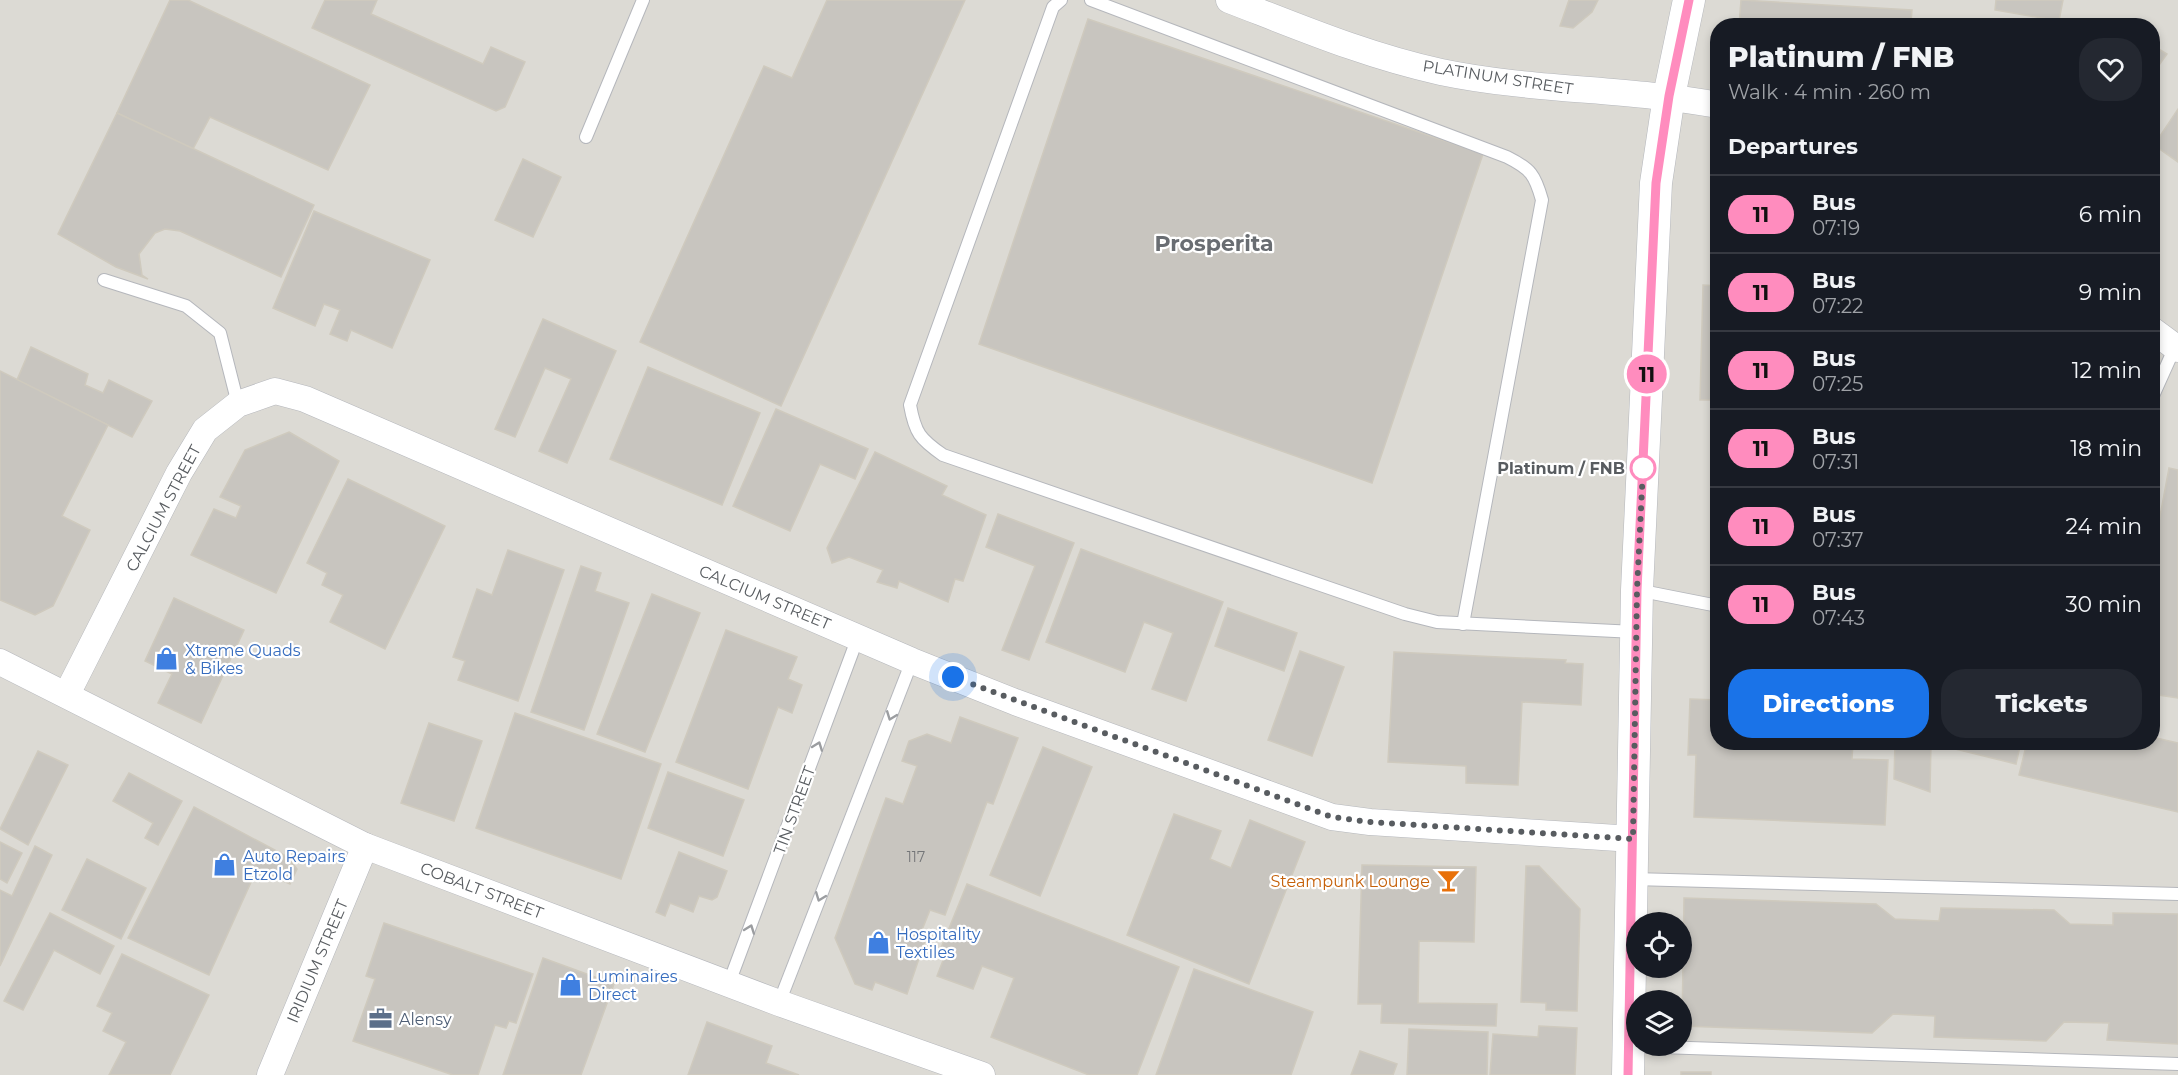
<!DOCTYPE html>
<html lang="en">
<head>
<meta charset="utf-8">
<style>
	body { margin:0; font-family:Montserrat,sans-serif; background:#242831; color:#f1f3f6; height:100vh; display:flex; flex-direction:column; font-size:22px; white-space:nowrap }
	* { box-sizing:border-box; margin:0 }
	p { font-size:20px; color:#9ea1a6 }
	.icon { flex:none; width:33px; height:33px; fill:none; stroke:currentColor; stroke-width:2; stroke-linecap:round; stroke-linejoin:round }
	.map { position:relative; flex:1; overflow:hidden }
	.side { position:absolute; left:1710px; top:18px; width:450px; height:732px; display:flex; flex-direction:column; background:#171b24; border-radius:24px; box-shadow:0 3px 9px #0003 }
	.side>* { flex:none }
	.badge { padding:0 12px; border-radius:20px; font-size:21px; line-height:39px }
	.controls { position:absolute; left:1626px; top:912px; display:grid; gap:12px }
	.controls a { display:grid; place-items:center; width:66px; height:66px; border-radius:50%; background:#171b24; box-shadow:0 3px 9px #0003; font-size:30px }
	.you { position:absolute; width:30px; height:30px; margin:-15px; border:4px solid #fff; border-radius:50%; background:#1a73e8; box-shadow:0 0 0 9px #1a73e833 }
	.map>.badge { position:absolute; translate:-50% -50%; box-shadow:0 0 0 3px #fff }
	h2 { padding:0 18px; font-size:22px; line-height:54px }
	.round { display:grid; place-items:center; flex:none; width:63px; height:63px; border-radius:24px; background:#242831 }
	.headline { display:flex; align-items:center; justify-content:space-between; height:102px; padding:0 18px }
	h1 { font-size:28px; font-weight:800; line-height:45px }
	.action { display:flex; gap:12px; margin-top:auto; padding:12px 18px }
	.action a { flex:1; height:69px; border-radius:24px; background:#1a73e8; color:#fff; font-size:24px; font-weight:800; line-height:69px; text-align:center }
	.action a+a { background:#242831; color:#f1f3f6 }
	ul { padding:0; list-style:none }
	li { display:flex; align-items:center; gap:18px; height:78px; padding:0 18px; border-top:2px solid #363941 }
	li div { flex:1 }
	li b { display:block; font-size:22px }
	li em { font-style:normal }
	li .badge { min-width:66px; font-weight:700; text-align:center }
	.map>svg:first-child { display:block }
</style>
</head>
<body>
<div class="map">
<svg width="2178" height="1075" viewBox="0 0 2178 1075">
	<rect width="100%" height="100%" fill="#ebe8e0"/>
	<path fill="#dcdad4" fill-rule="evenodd" d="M0 0H2178V1075H0ZM1718 26H2152V742H1718ZM1636 922H1682V968H1636ZM1636 1000H1682V1046H1636Z"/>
	<g fill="#c8c5bf" stroke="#cfcabe" stroke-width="1.5">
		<polygon points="170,0 188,0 370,85 328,170 210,117 193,149 117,113"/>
		<polygon points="325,0 377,0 371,14 483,64 491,47 525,62 505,107 496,111 312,28"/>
		<polygon points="827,0 965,0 781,406 640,342 764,66 792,78"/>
		<polygon points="1569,0 1598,0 1592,12 1573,28 1560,26"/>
		<polygon points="1741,0 1912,10 1911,22 1921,22 1921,26 1739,26"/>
		<polygon points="1996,0 2063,0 2059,21 1995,10"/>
		<polygon points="1088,19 1483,154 1372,483 979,344"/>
		<polygon points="1921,22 1986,26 1921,26"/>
		<polygon points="2152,45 2167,54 2152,75"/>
		<polygon points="2178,109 2178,162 2154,145"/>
		<polygon points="117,113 314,205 281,277 180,231 165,229 155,233 139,254 142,275 148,279 116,267 58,234"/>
		<polygon points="523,159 561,177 533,237 495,220"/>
		<polygon points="314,211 430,260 392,348 351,330 347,341 330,334 340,310 324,304 315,326 273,308"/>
		<polygon points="1703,285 1718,286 1718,400 1700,400"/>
		<polygon points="543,319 616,351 567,463 539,451 571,379 545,368 515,437 495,429"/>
		<polygon points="31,347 88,374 85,385 103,393 109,380 152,401 132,437 17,380"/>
		<polygon points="648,367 760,413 722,505 610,459"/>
		<polygon points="0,371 108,425 62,516 90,530 53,606 35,615 0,600"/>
		<polygon points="776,409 868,449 855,479 820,464 790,531 733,506"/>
		<polygon points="289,432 339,461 276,593 191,555 214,509 236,518 241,506 220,497 245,450"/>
		<polygon points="875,452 947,486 942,495 986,515 963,581 955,579 948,602 899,581 897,588 877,582 883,570 849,557 832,563 827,548"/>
		<polygon points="2169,468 2178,470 2178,698 2152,694 2152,559"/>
		<polygon points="348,479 445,526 385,649 330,622 343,595 322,585 327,573 307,563"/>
		<polygon points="998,514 1074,543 1029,660 1002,650 1035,566 986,547"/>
		<polygon points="1081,549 1223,602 1186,701 1152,689 1173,633 1144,622 1125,672 1046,642"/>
		<polygon points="508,550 564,570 518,701 458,680 465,661 453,657 477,589 492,595"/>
		<polygon points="581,566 601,573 595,591 629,603 584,730 531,712"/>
		<polygon points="652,594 700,613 645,752 597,734"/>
		<polygon points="174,598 244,630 201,723 158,703 172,674 145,661"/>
		<polygon points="1228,608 1297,633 1284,671 1215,646"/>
		<polygon points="726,630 797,657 788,679 802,685 792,713 778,707 748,789 676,762"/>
		<polygon points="1300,651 1344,667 1312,756 1268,740"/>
		<polygon points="1394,652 1566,660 1565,663 1583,664 1581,705 1522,702 1518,785 1466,783 1466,766 1388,762"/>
		<polygon points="1690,699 1718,700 1718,742 1853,742 1852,759 1888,760 1885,825 1694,817 1696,755 1688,755"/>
		<polygon points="515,713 661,764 621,879 476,828"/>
		<polygon points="960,717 1018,738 993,804 987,802 945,915 930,910 920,935 926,938 907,994 875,982 872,990 855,984 835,938 886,798 903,804 917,766 902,761 909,741 927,734 951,743"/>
		<polygon points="429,723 482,741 454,821 401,803"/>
		<polygon points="2152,737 2178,743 2178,812 2019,775 2027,742 2152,742"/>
		<polygon points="1895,742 2021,742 2016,764 1931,743 1930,792 1894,779"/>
		<polygon points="1043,747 1092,767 1040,896 990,875"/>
		<polygon points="38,751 68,765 28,845 0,829"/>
		<polygon points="668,772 744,800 723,856 648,828"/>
		<polygon points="129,773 182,801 158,845 145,838 153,823 113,801"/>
		<polygon points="194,807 288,857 297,869 290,884 257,869 209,975 128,938"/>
		<polygon points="1174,814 1221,831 1210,859 1231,868 1250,820 1305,842 1249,984 1127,935"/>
		<polygon points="0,842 22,853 7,883 0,879"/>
		<polygon points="35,846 52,855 0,966 0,890 12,896"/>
		<polygon points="679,852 727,871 717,897 712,900 699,896 693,912 670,903 665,916 656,912"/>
		<polygon points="87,859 146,888 121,939 62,910"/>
		<polygon points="1362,865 1476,867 1474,942 1419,941 1418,1003 1497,1004 1496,1026 1381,1023 1382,1004 1358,1004"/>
		<polygon points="1526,866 1539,866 1580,909 1577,1011 1546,1010 1546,1003 1521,1002"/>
		<polygon points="967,884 1179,967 1137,1075 1089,1075 991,1037 1014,978 982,966 973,989 937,976 947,950 941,948"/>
		<polygon points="1684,898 1876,904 1895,919 1939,921 1941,908 2054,910 2070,924 2113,925 2113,913 2178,914 2178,1044 2107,1040 2109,1023 2064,1022 2046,1041 1934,1037 1935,1016 1893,1014 1872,1033 1682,1026"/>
		<polygon points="50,913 114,946 100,974 54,950 23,1010 4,1001"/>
		<polygon points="384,923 533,974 516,1023 509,1021 506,1028 495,1025 478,1075 453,1075 353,1041 375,979 366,976"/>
		<polygon points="122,954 209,995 170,1075 109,1075 126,1042 103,1031 112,1013 97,1006"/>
		<polygon points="543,958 614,984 581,1075 503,1075"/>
		<polygon points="1194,969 1313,1012 1291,1075 1156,1075"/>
		<polygon points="707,1022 772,1046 766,1063 799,1075 688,1075"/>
		<polygon points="1539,1026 1577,1028 1575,1075 1490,1075 1493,1034 1538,1037"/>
		<polygon points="1409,1029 1488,1032 1487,1075 1407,1075"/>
		<polygon points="1360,1051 1397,1064 1393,1075 1351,1075"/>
		<rect x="1681" y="1072" width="30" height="3"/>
	</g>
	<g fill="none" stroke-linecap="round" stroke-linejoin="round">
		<defs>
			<g id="service">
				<path d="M1061 0 1053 7 910 405C915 433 920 439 943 455L1405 614 1437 622 1635 632"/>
				<path d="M1091 0 1507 157C1531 169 1535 175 1542 200L1463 624"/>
				<polyline points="586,137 643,0"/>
				<polyline points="104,280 186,306 220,333 238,404"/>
				<polyline points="2152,398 2175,347"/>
				<polyline points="1637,590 1718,606"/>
				<polyline points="1633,879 2178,894"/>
				<polyline points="729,983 858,637"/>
				<polyline points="779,1003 912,661"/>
				<polyline points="1629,1046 2178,1064"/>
			</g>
			<g id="minor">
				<path d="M1229 0C1299 27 1367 56 1441 72 1532 91 1626 88 1718 105"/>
				<polyline points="2152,330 2178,349"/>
				<polyline points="0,662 365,846 779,1003 982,1075"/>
				<polyline points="67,694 179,473 205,430 238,404 275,391 305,399 912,661 1015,702 1332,817 1370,822 1633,839"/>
				<polyline points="270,1075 365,846"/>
			</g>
			<polyline id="tertiary" points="1628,1075 1637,590 1656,183 1669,96 1689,0"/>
		</defs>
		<use href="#service" stroke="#b5b7bc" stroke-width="14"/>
		<use href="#minor" stroke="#b5b7bc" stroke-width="27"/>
		<use href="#tertiary" stroke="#b5b7bc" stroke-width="33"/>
		<use href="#service" stroke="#fff" stroke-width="12"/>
		<use href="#minor" stroke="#fff" stroke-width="26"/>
		<use href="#tertiary" stroke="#fff" stroke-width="32"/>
	</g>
	<defs><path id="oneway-chevron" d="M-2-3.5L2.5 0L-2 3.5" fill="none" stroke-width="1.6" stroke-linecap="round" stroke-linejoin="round" transform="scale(1.5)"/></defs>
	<g stroke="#9b9da0">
		<use href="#oneway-chevron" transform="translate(891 716) rotate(111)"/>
		<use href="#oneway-chevron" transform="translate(818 746) rotate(-70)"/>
		<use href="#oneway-chevron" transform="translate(820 897) rotate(111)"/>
		<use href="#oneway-chevron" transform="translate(750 929) rotate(-70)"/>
	</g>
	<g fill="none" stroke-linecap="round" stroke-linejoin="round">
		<defs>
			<polyline id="line" points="1628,1075 1637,590 1656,183 1669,96 1689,0"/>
		</defs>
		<use href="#line" stroke="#fff" stroke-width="14"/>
		<use href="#line" stroke="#ff8cbe" stroke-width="9"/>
		<polyline stroke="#585c60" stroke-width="6" stroke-dasharray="0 10.8" points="953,677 1332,817 1370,822 1633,839 1637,590 1643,468"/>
	</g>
	<defs>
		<symbol id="shop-bare" viewBox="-9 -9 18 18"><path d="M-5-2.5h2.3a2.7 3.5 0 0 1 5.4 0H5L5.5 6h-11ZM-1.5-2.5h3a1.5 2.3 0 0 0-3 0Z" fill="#3f7fe0" stroke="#fff" stroke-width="2.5" paint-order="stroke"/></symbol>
		<symbol id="bar-bare" viewBox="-9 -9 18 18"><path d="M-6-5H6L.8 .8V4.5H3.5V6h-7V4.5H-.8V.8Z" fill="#e8710a" stroke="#fff" stroke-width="2.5" paint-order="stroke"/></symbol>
		<symbol id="office-bare" viewBox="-9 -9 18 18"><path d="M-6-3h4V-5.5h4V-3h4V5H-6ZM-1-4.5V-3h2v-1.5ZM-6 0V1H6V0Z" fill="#5c6f8a" stroke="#fff" stroke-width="2.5" paint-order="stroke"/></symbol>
	</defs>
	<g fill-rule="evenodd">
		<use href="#shop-bare" x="150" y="642" width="33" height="33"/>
		<use href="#shop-bare" x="208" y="848" width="33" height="33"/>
		<use href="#bar-bare" x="1432" y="864" width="33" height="33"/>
		<use href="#shop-bare" x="862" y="926" width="33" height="33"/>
		<use href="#shop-bare" x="554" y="968" width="33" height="33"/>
		<use href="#office-bare" x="364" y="1002" width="33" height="33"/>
	</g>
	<circle fill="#fff" stroke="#ff8cbe" stroke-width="3" cx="1643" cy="468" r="12"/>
	<g text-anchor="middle" stroke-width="4.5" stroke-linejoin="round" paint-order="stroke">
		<g font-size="14" fill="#747678">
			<text x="916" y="862">117</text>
		</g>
		<g font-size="16" fill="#585c60" stroke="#fff">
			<text transform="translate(1498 77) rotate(9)" y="6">PLATINUM STREET</text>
			<text transform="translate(163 508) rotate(-62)" y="6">CALCIUM STREET</text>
			<text transform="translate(765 597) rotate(23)" y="6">CALCIUM STREET</text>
			<text transform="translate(794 810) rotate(-70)" y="6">TIN STREET</text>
			<text transform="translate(482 890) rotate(21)" y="6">COBALT STREET</text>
			<text transform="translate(317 961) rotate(-67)" y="6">IRIDIUM STREET</text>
		</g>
		<g font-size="16" font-weight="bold" fill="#585c60" stroke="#fff" text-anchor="end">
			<text x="1625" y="474">Platinum / FNB</text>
		</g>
		<g font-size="16" fill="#366cbe" stroke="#fff" text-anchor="start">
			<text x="185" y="656">Xtreme Quads<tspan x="185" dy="18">&amp; Bikes</tspan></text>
			<text x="243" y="862">Auto Repairs<tspan x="243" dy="18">Etzold</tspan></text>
			<text x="896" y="940">Hospitality<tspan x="896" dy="18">Textiles</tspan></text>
			<text x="588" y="982">Luminaires<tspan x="588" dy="18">Direct</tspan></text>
		</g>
		<g font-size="16" fill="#c56008" stroke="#fff" text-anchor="end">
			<text x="1430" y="887">Steampunk Lounge</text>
		</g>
		<g font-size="16" fill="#4e5e75" stroke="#fff" text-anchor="start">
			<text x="399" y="1025">Alensy</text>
		</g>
		<g font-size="22" font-weight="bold" fill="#696d72" stroke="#fff">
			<text x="1214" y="251">Prosperita</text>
		</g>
	</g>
</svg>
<div class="controls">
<a><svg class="icon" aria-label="locate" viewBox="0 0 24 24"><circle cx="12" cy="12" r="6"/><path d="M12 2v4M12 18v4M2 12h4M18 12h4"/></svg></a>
<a><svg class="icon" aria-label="layers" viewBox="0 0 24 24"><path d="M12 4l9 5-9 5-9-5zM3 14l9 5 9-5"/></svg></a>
</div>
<div class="you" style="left:953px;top:677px"></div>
<b class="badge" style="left:1647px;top:374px;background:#ff8cbe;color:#111">11</b>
<section class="side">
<div class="headline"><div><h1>Platinum / FNB</h1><p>Walk · 4 min · 260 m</p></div><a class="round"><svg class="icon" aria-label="heart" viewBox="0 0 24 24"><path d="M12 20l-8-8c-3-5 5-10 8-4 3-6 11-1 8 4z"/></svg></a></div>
<h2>Departures</h2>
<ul>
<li><span class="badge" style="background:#ff8cbe;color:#111">11</span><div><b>Bus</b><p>07:19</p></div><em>6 min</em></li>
<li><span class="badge" style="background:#ff8cbe;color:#111">11</span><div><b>Bus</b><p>07:22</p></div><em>9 min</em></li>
<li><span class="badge" style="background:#ff8cbe;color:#111">11</span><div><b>Bus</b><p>07:25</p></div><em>12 min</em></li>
<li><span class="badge" style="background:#ff8cbe;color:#111">11</span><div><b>Bus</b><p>07:31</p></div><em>18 min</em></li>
<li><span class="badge" style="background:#ff8cbe;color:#111">11</span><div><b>Bus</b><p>07:37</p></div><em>24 min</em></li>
<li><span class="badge" style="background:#ff8cbe;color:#111">11</span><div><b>Bus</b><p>07:43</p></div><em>30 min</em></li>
</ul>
<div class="action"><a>Directions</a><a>Tickets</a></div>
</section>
</div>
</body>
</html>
